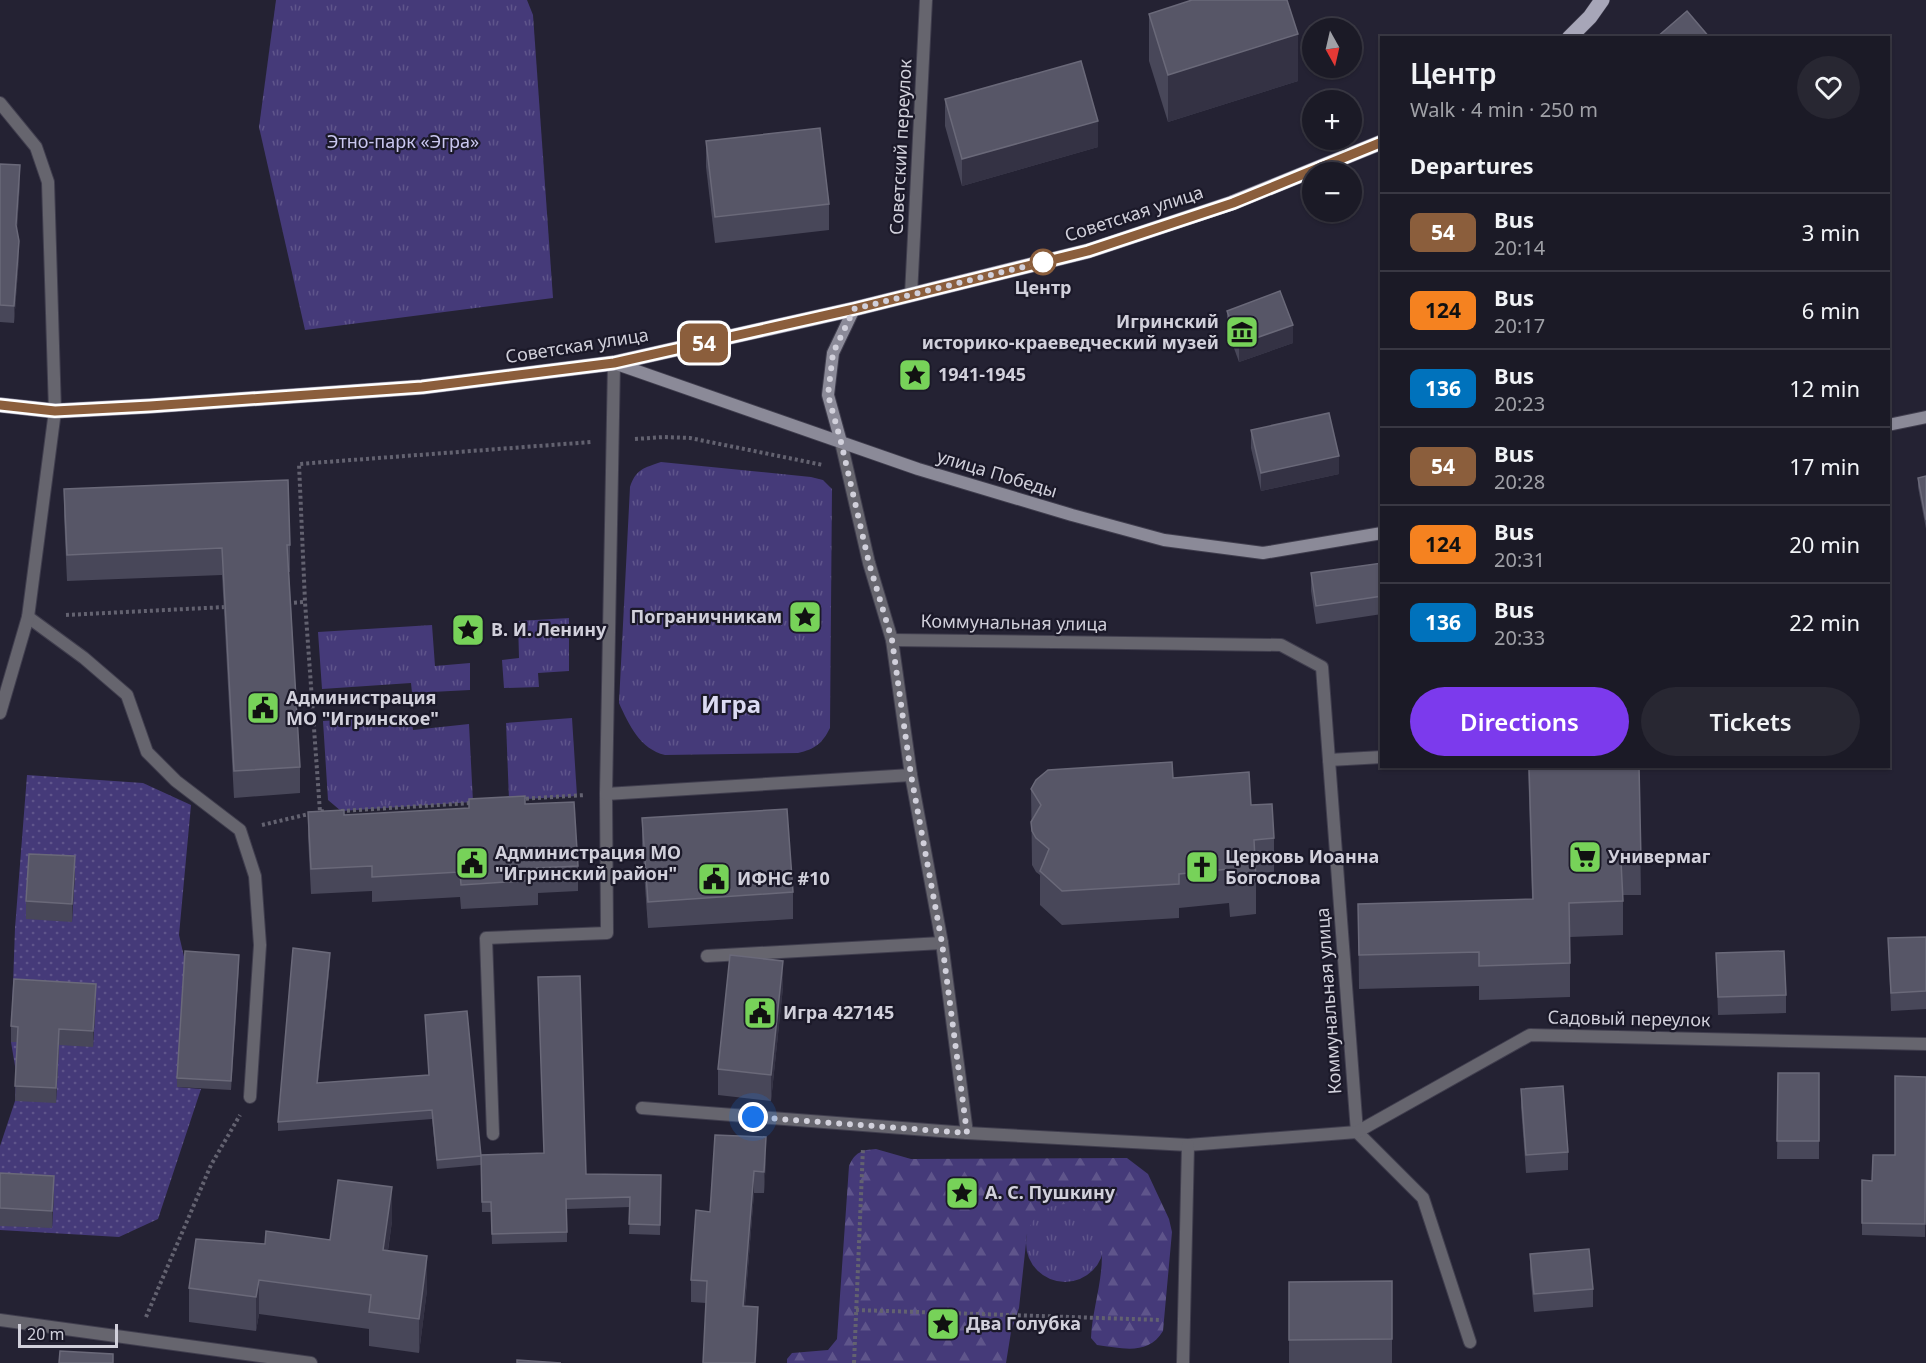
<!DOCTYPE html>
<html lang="en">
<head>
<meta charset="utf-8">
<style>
	body { margin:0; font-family:"Noto Sans",sans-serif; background:#282732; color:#f1f3f6; height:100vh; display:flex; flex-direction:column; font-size:22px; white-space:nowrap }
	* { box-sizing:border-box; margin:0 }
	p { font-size:20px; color:#a0a1a7 }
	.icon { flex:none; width:33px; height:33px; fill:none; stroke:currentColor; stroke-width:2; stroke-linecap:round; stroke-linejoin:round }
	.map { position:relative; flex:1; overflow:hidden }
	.details { position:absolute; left:1380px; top:36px; width:510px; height:732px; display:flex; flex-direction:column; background:#1b1a26; border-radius:0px; box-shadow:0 2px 4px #0004,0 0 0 2px #393843 }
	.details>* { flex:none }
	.badge { padding:0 12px; border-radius:9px; font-size:21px; line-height:39px }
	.needle { width:39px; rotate:172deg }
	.tools { position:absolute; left:1302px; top:18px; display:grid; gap:12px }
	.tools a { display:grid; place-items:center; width:60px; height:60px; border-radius:50%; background:#1b1a26; box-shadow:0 2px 4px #0004,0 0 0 2px #393843; font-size:30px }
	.scale { position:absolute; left:18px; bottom:15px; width:100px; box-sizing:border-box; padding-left:6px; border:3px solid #d1d0db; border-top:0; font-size:16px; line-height:21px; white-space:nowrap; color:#d1d0db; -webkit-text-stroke:4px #1b1929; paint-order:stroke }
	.you { position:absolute; width:30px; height:30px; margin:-15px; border:4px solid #fff; border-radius:50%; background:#1a73e8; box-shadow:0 0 0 9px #1a73e833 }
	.map>.badge { position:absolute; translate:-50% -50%; box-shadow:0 0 0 3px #fff }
	h2 { padding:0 30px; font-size:22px; line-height:54px }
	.round { display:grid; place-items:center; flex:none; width:63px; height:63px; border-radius:32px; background:#282732 }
	.overview { display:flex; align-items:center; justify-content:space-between; height:102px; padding:0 30px }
	h1 { font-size:28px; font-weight:600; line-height:45px }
	.button { display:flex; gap:12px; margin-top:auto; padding:12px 30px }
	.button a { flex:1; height:69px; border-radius:36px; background:#7c3aed; color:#fff; font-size:24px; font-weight:600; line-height:69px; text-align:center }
	.button a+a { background:#282732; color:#f1f3f6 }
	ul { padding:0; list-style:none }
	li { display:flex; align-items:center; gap:18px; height:78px; padding:0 30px; border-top:2px solid #393843 }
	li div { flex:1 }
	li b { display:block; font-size:22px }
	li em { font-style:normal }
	li .badge { min-width:66px; font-weight:700; text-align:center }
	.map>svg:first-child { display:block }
</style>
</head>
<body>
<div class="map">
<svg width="1926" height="1363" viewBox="0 0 1926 1363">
	<defs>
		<pattern id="grass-dots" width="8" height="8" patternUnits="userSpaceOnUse" patternTransform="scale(1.5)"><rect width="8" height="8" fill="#453a79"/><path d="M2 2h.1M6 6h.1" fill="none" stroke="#5f558b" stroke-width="1.8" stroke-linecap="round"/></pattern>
		<pattern id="forest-firs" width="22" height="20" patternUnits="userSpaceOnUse" patternTransform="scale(1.5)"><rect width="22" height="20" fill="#453a79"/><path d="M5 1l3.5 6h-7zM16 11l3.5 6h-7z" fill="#5f558b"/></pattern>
		<pattern id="park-tufts" width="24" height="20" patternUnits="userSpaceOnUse" patternTransform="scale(1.5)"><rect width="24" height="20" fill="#453a79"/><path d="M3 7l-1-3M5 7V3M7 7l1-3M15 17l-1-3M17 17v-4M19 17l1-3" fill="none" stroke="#5f558b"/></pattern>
	</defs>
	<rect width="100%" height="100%" fill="#242233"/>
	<polygon fill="url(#grass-dots)" points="27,775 143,783 191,805 179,935 185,961 177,1087 201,1089 158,1219 119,1237 0,1230 0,1146 15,1101 16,1072 11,1042 15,928"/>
	<path fill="url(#forest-firs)" d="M876 1149 911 1159 1127 1158 1148 1174 1169 1219 1172 1232 1163 1331C1148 1356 1122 1348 1097 1345L1091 1338C1092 1307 1107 1270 1100 1240L1027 1234 1019 1308 1011 1332 1006 1363H787V1359L792 1353 828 1350 837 1339 849 1166C855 1152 862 1150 876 1149Z"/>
	<g fill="url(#park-tufts)">
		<polygon points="276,0 527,0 533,15 553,298 305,330 259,127"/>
		<path d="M661 462 811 477 823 480 832 489 830 728C822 744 815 749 798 753L665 755C640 749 629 725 619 703L630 487C636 469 644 468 661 462Z"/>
		<polygon points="569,618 569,671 538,673 539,687 504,688 502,660 519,658 518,621"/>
		<polygon points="432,625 435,666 470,663 470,690 412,693 411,683 322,689 318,632"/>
		<polygon points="411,715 413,730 469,724 473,802 341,811 328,800 323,721"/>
		<polygon points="572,718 577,796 509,800 506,723"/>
		<circle cx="1065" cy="1243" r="39"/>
	</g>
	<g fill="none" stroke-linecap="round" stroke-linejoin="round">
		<defs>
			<g id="service">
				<polyline points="0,103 36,147 48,182 55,411"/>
				<polyline points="1329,760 1382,757"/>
				<polyline points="707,956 942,943"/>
				<polyline points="1357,1132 1423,1198 1470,1342"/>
				<polyline points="493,1134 486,938 607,933 606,794"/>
			</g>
			<g id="minor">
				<polyline points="911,295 926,0"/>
				<polyline points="614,363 606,794 911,775"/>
				<polyline points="841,442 869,563 892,640 911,775 942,943 967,1133"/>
				<polyline points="28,617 84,658 127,695 147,752 176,781 240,830 255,876 260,945 250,1097"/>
				<polyline points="892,640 1281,645 1322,667 1357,1132"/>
				<polyline points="0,713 28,617 55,411"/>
				<polyline points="642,1108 967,1133 1188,1145 1357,1132 1530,1035 1926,1044"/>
				<polyline points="0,1320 311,1363"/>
				<polyline points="1183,1363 1188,1145"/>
			</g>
			<g id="secondary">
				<polyline points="614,363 918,469 1072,515 1164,540 1263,553 1382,533"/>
				<polyline points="1888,425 1926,417"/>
				<polyline points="841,442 828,395 833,353 854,309"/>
			</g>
			<g id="primary">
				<polyline points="1569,38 1590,17 1602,0"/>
				<polyline points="0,405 55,411 150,406 422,387 614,363 854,309 1088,251 1232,203 1382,142"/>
			</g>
		</defs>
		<use href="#service" stroke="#403e4e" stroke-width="14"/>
		<use href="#minor" stroke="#403e4e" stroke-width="14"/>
		<use href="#secondary" stroke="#403e4e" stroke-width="14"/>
		<use href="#primary" stroke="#403e4e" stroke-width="16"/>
		<g stroke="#636270" stroke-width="4" stroke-dasharray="3 3" stroke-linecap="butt">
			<polyline points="635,439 664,437 690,438 823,465"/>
			<polyline points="288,603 305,602"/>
			<polyline points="66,615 226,607"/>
			<polyline points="520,799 585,795"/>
			<polyline points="324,811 320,812 305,602 299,464 591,442"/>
			<polyline points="341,811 471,803"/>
			<polyline points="262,825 313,813"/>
			<polyline points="856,1310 1162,1320"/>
			<polyline points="146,1317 211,1165 240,1115"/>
			<polyline points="854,1363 863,1148"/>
		</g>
		<use href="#service" stroke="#66656e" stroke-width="12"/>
		<use href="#minor" stroke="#66656e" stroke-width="12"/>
		<use href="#secondary" stroke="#8b8a98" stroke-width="12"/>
		<use href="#primary" stroke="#a7a6b8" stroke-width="15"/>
	</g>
	<g fill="#484759">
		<polygon points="1149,14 1298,81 1168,122 1149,61"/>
		<polygon points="945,99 1098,147 962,186 945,126"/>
		<polygon points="706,141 829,204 829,230 715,243 706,167"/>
		<polygon points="0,164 20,182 17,230 19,258 14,323 0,322"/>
		<polygon points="1227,311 1293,343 1239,362 1227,329"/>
		<polygon points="1251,430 1339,474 1261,491 1251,448"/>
		<polygon points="1926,476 1926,529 1918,487 1918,478"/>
		<polygon points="64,489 290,545 290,572 289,572 300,767 300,793 234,798 222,575 67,581 64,516"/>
		<polygon points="1382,563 1382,614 1316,624 1311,591 1311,573"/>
		<polygon points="1528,766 1639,766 1641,895 1623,895 1623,935 1570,937 1570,997 1479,1000 1479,986 1359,989 1358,904 1532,899"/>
		<polygon points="1173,778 1251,805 1274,838 1274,872 1256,873 1256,914 1230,917 1229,903 1179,908 1179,918 1062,925 1040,905 1040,875 1036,872 1032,865 1031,789"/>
		<polygon points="469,799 525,804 578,866 578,891 538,893 538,905 461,909 460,897 372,902 372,891 311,894 308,837 308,812 344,815 469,808"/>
		<polygon points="642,818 793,892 793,919 648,928 642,844"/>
		<polygon points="75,874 72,922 26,919 26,901"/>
		<polygon points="1926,937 1926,1009 1891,1011 1888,938"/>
		<polygon points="1716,953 1786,995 1786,1013 1718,1015"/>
		<polygon points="330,962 318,1083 429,1075 425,1015 481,1156 586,1174 661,1175 660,1235 629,1234 630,1207 567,1209 567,1242 492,1244 491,1212 482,1212 481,1165 437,1169 432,1119 278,1131 278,1122"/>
		<polygon points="239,964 231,1090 177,1087 177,1078"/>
		<polygon points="783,987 771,1101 718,1095 718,1069"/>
		<polygon points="96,1000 93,1047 59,1045 56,1103 15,1101 17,1042 11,1042 11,1026"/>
		<polygon points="1778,1073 1819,1073 1819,1159 1777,1159"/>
		<polygon points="1521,1089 1568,1152 1568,1170 1526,1173 1521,1107"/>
		<polygon points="1926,1157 1925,1237 1862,1235 1862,1180 1872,1181"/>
		<polygon points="766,1159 764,1193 754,1193 745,1306 758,1329 706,1303 691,1302 691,1280 710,1212"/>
		<polygon points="0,1173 54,1194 52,1228 0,1226"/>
		<polygon points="392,1221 388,1251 427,1290 419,1353 369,1346 369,1329 259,1314 256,1331 189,1322 189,1288 330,1240"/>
		<polygon points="1530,1254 1593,1289 1593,1307 1534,1312 1530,1272"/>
		<polygon points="1392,1281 1392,1363 1289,1363 1289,1282"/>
	</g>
	<g fill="#343244">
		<polygon points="1298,34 1298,81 1168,122 1168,75"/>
		<polygon points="1098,121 1098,147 962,186 962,159"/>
		<polygon points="20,165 20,182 16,242 16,225"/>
		<polygon points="19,241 19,258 14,323 14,306"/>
		<polygon points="1293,325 1293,343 1239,362 1239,344"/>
		<polygon points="1339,456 1339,474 1261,491 1261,473"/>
		<polygon points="75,856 75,874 72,922 72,904"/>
		<polygon points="330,953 330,962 317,1092 317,1083"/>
		<polygon points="239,955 239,964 231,1090 231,1081"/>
		<polygon points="783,961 783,987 771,1101 771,1075"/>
		<polygon points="96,984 96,1000 93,1047 93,1031"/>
		<polygon points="59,1029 59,1045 56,1103 56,1088"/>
		<polygon points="766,1137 766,1159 764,1193 764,1172"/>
		<polygon points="754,1171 754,1193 743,1328 743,1306"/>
		<polygon points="54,1176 54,1194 52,1228 52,1211"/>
		<polygon points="392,1187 392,1221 383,1284 383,1250"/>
		<polygon points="427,1256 427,1290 419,1353 419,1319"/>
		<polygon points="259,1280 259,1314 256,1331 256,1297"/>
		<polygon points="758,1307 758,1329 756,1363 755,1363"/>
	</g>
	<g fill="#575667" stroke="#6a6979" stroke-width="1.5">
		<polygon points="1192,0 1287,0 1298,34 1168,75 1149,14"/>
		<polygon points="1687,11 1710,38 1656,38"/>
		<polygon points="1081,61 1098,121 962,159 945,99"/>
		<polygon points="820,128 829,204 715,217 706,141"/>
		<polygon points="0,164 20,165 16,225 19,241 14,306 0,305"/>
		<polygon points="1280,291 1293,325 1239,344 1227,311"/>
		<polygon points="1329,413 1339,456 1261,473 1251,430"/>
		<polygon points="1926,476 1926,520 1918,478"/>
		<polygon points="288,480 290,545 287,545 300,767 234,771 222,548 67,555 64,489"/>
		<polygon points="1382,563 1382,596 1316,606 1311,573"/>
		<polygon points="1172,762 1173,778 1249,772 1251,805 1272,804 1274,838 1254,840 1256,880 1230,883 1229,869 1179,874 1179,884 1062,891 1040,871 1049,849 1036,838 1032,831 1031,822 1041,805 1031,789 1036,780 1048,770"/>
		<polygon points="1529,766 1639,766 1641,861 1621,861 1623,901 1569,903 1570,963 1479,966 1479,952 1359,955 1358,904 1533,899"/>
		<polygon points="525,796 525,804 574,802 578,866 537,868 538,880 461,885 460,872 372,877 372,866 311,869 308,812 344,810 344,815 469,808 469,799"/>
		<polygon points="787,809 793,892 648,902 642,818"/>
		<polygon points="29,854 75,856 72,904 26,901"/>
		<polygon points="1926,937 1926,991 1891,993 1888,938"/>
		<polygon points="293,948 330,953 317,1083 429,1075 425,1015 467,1011 481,1156 437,1160 432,1110 278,1122"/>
		<polygon points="185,951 239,955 231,1081 177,1078"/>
		<polygon points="1784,951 1786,995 1718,997 1716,953"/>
		<polygon points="730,955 783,961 771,1075 718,1069"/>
		<polygon points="580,976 586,1174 661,1175 660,1225 629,1224 630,1197 566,1199 567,1232 492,1234 491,1202 482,1202 481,1155 544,1153 538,977"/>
		<polygon points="14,979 96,984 93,1031 59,1029 56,1088 15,1086 18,1027 11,1026"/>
		<polygon points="1778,1073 1819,1073 1819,1141 1777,1141"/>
		<polygon points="1895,1076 1926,1077 1925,1224 1862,1223 1862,1180 1872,1181 1873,1155 1895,1155"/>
		<polygon points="1563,1086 1568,1152 1526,1155 1521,1089"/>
		<polygon points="715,1135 766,1137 764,1172 754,1171 743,1306 758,1307 755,1363 703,1363 707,1281 691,1280 696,1210 710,1212"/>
		<polygon points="0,1173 54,1176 52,1211 0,1208"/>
		<polygon points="338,1180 392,1187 383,1250 427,1256 419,1319 369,1312 371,1295 259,1280 256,1297 189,1288 196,1239 265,1244 266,1231 330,1240"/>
		<polygon points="1589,1249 1593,1289 1534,1294 1530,1254"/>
		<polygon points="1392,1281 1392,1339 1289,1340 1289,1282"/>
		<polygon points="60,1351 113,1354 113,1363 59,1363"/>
		<polygon points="517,1360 561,1363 517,1363"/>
	</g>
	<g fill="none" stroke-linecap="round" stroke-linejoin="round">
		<defs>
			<polyline id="line" points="0,405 55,411 150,406 422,387 614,363 854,309 1088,251 1233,203 1382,142"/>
		</defs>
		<use href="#line" stroke="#fff" stroke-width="14"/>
		<use href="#line" stroke="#8b5e3c" stroke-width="9"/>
		<polyline stroke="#d1d0db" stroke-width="6" stroke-dasharray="0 10.8" points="753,1117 967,1133 942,943 911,775 892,640 869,563 841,442 828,395 833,353 854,309 1043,262"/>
	</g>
	<defs>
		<symbol id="museum-square" viewBox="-11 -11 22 22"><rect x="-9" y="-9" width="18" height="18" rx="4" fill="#77d259" stroke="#1b1929"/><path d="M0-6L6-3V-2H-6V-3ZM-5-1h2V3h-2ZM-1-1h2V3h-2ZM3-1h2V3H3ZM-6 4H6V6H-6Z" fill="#111"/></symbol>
		<symbol id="sight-square" viewBox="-11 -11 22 22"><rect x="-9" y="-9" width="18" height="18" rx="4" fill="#77d259" stroke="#1b1929"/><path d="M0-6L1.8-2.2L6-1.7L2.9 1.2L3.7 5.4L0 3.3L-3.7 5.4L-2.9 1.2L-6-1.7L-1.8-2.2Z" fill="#111"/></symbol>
		<symbol id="civic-square" viewBox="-11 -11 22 22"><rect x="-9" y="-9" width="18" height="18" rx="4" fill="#77d259" stroke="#1b1929"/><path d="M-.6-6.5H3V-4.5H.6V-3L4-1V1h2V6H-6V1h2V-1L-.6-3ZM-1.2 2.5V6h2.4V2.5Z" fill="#111"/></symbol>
		<symbol id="supermarket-square" viewBox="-11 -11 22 22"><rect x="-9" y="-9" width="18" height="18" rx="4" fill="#77d259" stroke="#1b1929"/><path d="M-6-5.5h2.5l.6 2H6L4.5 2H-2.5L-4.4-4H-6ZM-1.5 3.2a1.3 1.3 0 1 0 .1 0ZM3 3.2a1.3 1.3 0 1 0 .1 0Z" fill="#111"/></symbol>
		<symbol id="church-square" viewBox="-11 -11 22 22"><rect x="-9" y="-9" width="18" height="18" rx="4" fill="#77d259" stroke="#1b1929"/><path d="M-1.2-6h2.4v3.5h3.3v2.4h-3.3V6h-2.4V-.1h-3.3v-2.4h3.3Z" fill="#111"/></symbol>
	</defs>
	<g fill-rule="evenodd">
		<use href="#museum-square" x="1223" y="313" width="38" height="38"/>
		<use href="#sight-square" x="896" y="356" width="38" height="38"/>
		<use href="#sight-square" x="786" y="598" width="38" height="38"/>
		<use href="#sight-square" x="449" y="611" width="38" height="38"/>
		<use href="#civic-square" x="244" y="689" width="38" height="38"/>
		<use href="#supermarket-square" x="1566" y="838" width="38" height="38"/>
		<use href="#civic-square" x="453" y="844" width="38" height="38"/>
		<use href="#church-square" x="1183" y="848" width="38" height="38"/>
		<use href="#civic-square" x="695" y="860" width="38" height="38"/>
		<use href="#civic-square" x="741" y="994" width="38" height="38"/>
		<use href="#sight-square" x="943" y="1174" width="38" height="38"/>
		<use href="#sight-square" x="924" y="1305" width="38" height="38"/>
	</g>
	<circle fill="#fff" stroke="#8b5e3c" stroke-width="3" cx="1043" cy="262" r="12"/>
	<g text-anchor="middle" stroke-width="4.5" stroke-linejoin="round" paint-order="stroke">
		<g font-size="18" fill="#cac7f0" stroke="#1b1929">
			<text x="403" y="148">Этно-парк «Эгра»</text>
		</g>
		<g font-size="18" fill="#d1d0db" stroke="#1b1929">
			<text transform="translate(901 147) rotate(-87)" y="6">Советский переулок</text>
			<text transform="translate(1134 214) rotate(-18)" y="6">Советская улица</text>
			<text transform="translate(577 346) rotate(-9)" y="6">Советская улица</text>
			<text transform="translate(997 474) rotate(17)" y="6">улица Победы</text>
			<text transform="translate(1014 623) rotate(1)" y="6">Коммунальная улица</text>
			<text transform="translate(1329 1001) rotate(-94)" y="6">Коммунальная улица</text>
			<text transform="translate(1629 1019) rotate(1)" y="6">Садовый переулок</text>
		</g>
		<g font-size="18" font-weight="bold" fill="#d1d0db" stroke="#1b1929">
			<text x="1043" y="294">Центр</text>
		</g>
		<g font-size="18" font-weight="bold" fill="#d1d0db" stroke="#1b1929" text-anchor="start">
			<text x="1219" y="328" text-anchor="end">Игринский<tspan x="1219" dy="21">историко-краеведческий музей</tspan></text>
			<text x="938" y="381">1941-1945</text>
			<text x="782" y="623" text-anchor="end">Пограничникам</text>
			<text x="491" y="636">В. И. Ленину</text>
			<text x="286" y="704">Администрация<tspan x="286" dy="21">МО "Игринское"</tspan></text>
			<text x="495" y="859">Администрация МО<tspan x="495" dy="21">"Игринский район"</tspan></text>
			<text x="1225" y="863">Церковь Иоанна<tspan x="1225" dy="21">Богослова</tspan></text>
			<text x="1608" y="863">Универмаг</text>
			<text x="737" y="885">ИФНС #10</text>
			<text x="783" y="1019">Игра 427145</text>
			<text x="985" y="1199">А. С. Пушкину</text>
			<text x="966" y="1330">Два Голубка</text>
		</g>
		<g font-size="24" font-weight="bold" fill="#dcdbf2" stroke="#1b1929">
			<text x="731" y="713">Игра</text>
		</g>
	</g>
</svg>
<div class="tools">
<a><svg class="needle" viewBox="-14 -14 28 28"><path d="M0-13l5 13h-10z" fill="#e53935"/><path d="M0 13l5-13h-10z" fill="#a0a1a7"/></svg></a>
<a>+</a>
<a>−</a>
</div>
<div class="scale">20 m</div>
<div class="you" style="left:753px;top:1117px"></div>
<b class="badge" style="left:704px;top:343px;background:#8b5e3c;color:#fff">54</b>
<section class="details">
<div class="overview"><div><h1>Центр</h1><p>Walk · 4 min · 250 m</p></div><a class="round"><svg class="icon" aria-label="heart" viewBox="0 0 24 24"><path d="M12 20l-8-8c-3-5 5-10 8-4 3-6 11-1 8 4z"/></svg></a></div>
<h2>Departures</h2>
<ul>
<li><span class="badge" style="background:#8b5e3c;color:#fff">54</span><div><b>Bus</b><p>20:14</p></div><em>3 min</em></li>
<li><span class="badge" style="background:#f58220;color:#111">124</span><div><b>Bus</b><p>20:17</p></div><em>6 min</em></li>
<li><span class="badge" style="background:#0072bc;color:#fff">136</span><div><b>Bus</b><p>20:23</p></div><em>12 min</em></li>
<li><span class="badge" style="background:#8b5e3c;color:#fff">54</span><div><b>Bus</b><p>20:28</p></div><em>17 min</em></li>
<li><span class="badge" style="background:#f58220;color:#111">124</span><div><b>Bus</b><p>20:31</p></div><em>20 min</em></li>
<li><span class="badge" style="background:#0072bc;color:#fff">136</span><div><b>Bus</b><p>20:33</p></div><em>22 min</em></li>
</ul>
<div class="button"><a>Directions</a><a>Tickets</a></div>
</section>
</div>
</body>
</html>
